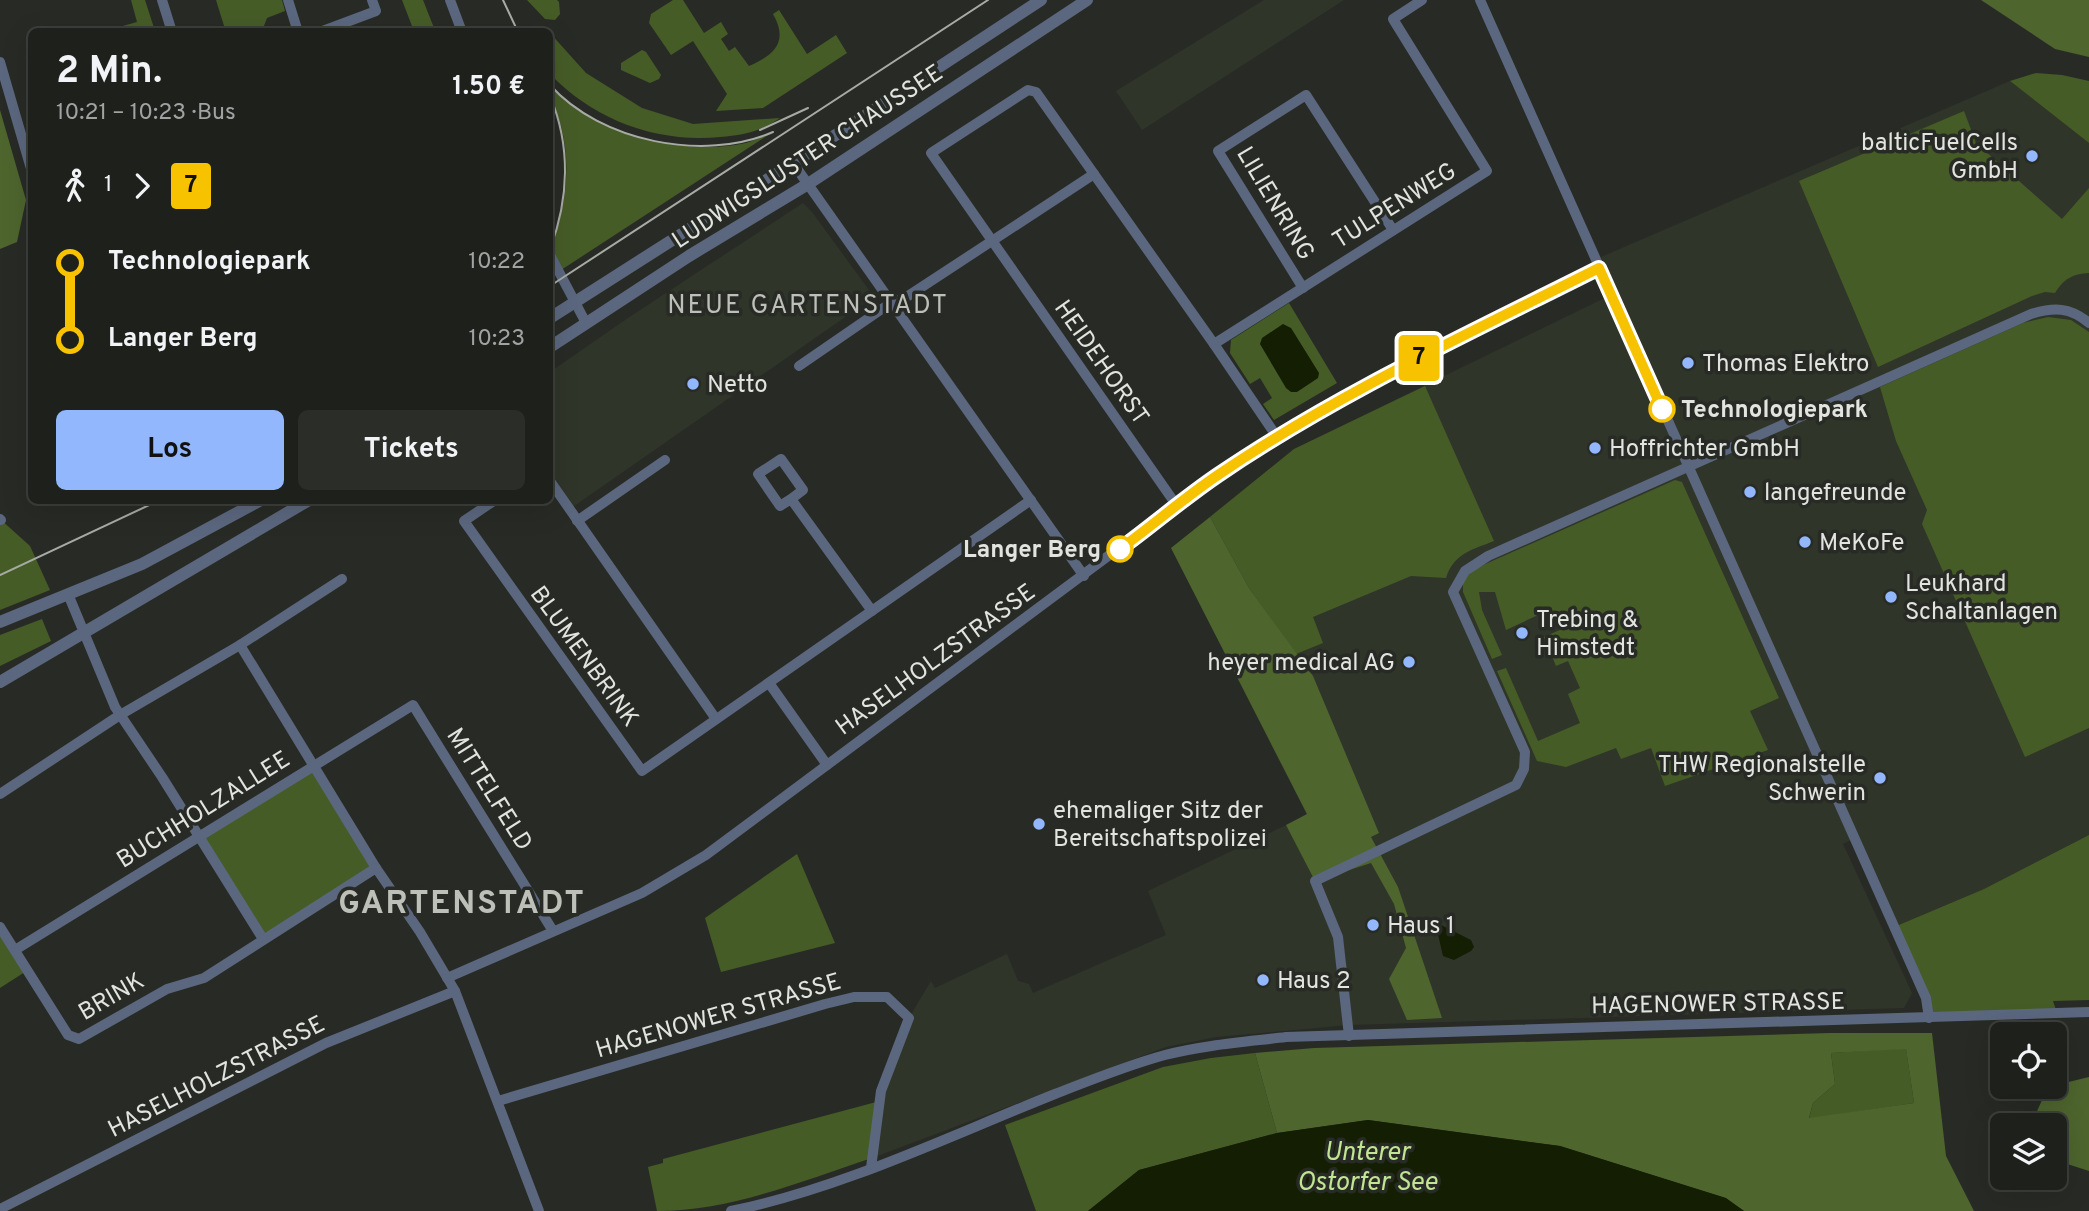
<!DOCTYPE html>
<html lang="de">
<head>
<meta charset="utf-8">
<style>
	body { margin:0; font-family:Overpass,sans-serif; background:#2b2d29; color:#f1f3f6; height:100vh; display:flex; flex-direction:column; font-size:26px; white-space:nowrap }
	* { box-sizing:border-box; margin:0 }
	p { font-size:23px; color:#a1a3a3 }
	.icon { flex:none; width:38px; height:38px; fill:none; stroke:currentColor; stroke-width:2; stroke-linecap:round; stroke-linejoin:round }
	.map { position:relative; flex:1; overflow:hidden }
	.drawer { position:absolute; left:28px; top:28px; width:525px; height:476px; display:flex; flex-direction:column; background:#1e201c; border-radius:10px; box-shadow:0 7px 28px #0002,0 0 0 2px #3c3e3b }
	.drawer>* { flex:none }
	.badge { padding:0 14px; border-radius:5px; font-size:24px; line-height:46px }
	.controls { position:absolute; left:1990px; top:1022px; display:grid; gap:14px }
	.controls a { display:grid; place-items:center; width:77px; height:77px; border-radius:10px; background:#1e201c; box-shadow:0 7px 28px #0002,0 0 0 2px #3c3e3b; font-size:35px }
	.map>.badge { position:absolute; translate:-50% -50%; box-shadow:0 0 0 4px #fff }
	.legs { display:flex; align-items:center; gap:10px; height:77px; padding:0 28px; font-size:23px }
	.legs p { margin-inline-start:auto }
	.overview { display:flex; align-items:center; justify-content:space-between; height:119px; padding:0 28px }
	h1 { font-size:38px; font-weight:700; line-height:52px }
	.primary-button { display:flex; gap:14px; margin-top:auto; padding:14px 28px }
	.primary-button a { flex:1; height:80px; border-radius:10px; background:#92b7fd; color:#111; font-size:28px; font-weight:700; line-height:80px; text-align:center }
	.primary-button a+a { background:#2b2d29; color:#f1f3f6 }
	ul { padding:0 28px; list-style:none }
	li { display:flex; align-items:center; gap:24px; height:77px; font-size:26px }
	li i { display:grid; place-items:center; width:10px; height:100%; margin:0 9px; background:currentColor }
	li i::after { content:''; width:18px; height:18px; margin:-9px; border:5px solid; border-radius:50%; background:#1e201c }
	li p { margin-inline-start:auto }
	li:first-child i { background:linear-gradient(#0000 50%,currentColor 0) }
	li:last-child i { background:linear-gradient(currentColor 50%,#0000 0) }
	.map>svg:first-child { display:block }
</style>
</head>
<body>
<div class="map">
<svg width="2089" height="1211" viewBox="0 0 2089 1211">
	<rect width="100%" height="100%" fill="#282b25"/>
	<g fill="#30352a">
		<polygon points="1264,0 1344,0 1142,130 1116,91"/>
		<polygon points="2010,81 2089,143 2089,835 1984,889 1894,927 1855,838 1843,844 1912,993 1904,1008 1349,1025 1216,1037 1166,1047 872,1158 881,1091 909,1018 931,981 935,988 1007,954 1018,981 1029,984 1033,993 1166,935 1148,891 1307,815 1171,548 1294,449 1615,293 1601,257"/>
		<polygon points="803,203 812,212 874,297 567,511 550,484 550,372 628,318"/>
	</g>
	<g fill="#465c27">
		<polygon points="131,0 145,0 155,31 105,31 137,22"/>
		<polygon points="216,0 282,0 285,11 267,18 262,31 217,31 225,29"/>
		<polygon points="402,0 423,0 434,28 432,31 393,31 412,26"/>
		<polygon points="527,0 557,0 559,2 560,14 555,20 545,19"/>
		<path d="M673 0H683L704 33 721 22 728 34 721 39 729 51 735 47 749 66C774 55 789 42 773 14L779 10 807 54 836 35 847 53 763 108 716 111 727 94 693 41 671 55 649 23 651 14Z"/>
		<path d="M550 33 586 73 642 108 693 124 780 118C760 132 743 135 720 137 656 143 594 120 550 74Z"/>
		<polygon points="642,50 646,52 661,75 659,79 650,83 621,70 621,63"/>
		<polygon points="2036,73 2062,75 2089,81 2089,143 2010,81"/>
		<path d="M550 85C593 133 683 157 746 143 756 140 767 134 776 130L558 272 550 255V249C565 210 572 168 561 126 557 112 550 100 550 85Z"/>
		<path d="M1964 111 1976 143 2062 219 2089 188V273C2072 274 2064 279 2055 293L2045 292 2032 296 1878 367 1799 181Z"/>
		<polygon points="1289,303 1337,383 1274,420 1263,404 1272,398 1260,378 1250,384 1230,353 1231,340"/>
		<polygon points="2048,317 2071,320 2089,332 2089,728 2025,757 1922,524 1927,510 1896,441 1880,387 2023,323"/>
		<path d="M1425 386 1494 541C1472 550 1454 553 1446 578L1411 576 1313 617 1323 643 1296 654 1249 588 1210 517 1294 449Z"/>
		<polygon points="1675,480 1682,482 1779,698 1750,711 1768,750 1665,786 1651,748 1621,759 1616,748 1566,767 1537,761 1497,671 1506,668 1538,741 1580,723 1568,694 1580,688 1568,661 1556,666 1544,637 1562,629 1551,609 1506,630 1495,592 1479,592 1482,610 1502,655 1492,659 1463,592 1463,581 1472,570"/>
		<polygon points="0,519 30,546 50,590 0,610"/>
		<polygon points="42,619 51,641 0,666 0,635"/>
		<polygon points="312,766 376,868 263,939 199,837"/>
		<polygon points="2089,835 2089,1000 2053,1001 2057,1013 1929,1018 1894,927 1984,889"/>
		<polygon points="797,854 835,943 721,972 705,918"/>
		<polygon points="0,932 28,970 0,988"/>
		<polygon points="1906,1048 1914,1103 1809,1119 1813,1103 1835,1084 1831,1053"/>
		<polygon points="1255,1053 1277,1133 1139,1170 1088,1211 1036,1211 1005,1125 1163,1067 1211,1058"/>
		<path d="M880 1101 872 1158C802 1181 731 1211 657 1211L648 1167 663 1163V1159Z"/>
	</g>
	<g fill="#4e652e" fill-rule="evenodd">
		<polygon points="1981,0 2089,0 2089,57 2055,49"/>
		<polygon points="0,110 26,200 17,242 0,249"/>
		<polygon points="1210,517 1249,588 1313,676 1379,833 1371,837 1398,887 1442,1018 1407,1020 1389,979 1406,948 1394,904 1371,863 1315,881 1286,825 1307,814 1171,548"/>
		<path d="M1830 1033H1932L1946 1156 1974 1211H1744L1725 1198 1560 1146 1368 1120 1277 1133 1255 1053 1314 1048ZM1906 1049 1914 1103 1809 1118 1813 1103 1835 1084 1831 1053Z"/>
		<polygon points="2089,1077 2089,1171 2055,1160 2054,1125 2036,1125 2033,1120 2048,1087"/>
	</g>
	<g fill="#131e02">
		<polygon points="1283,324 1291,328 1319,373 1318,378 1297,392 1291,392 1286,388 1260,344 1262,338"/>
		<polygon points="1439,924 1471,940 1474,947 1471,951 1454,960 1443,956 1437,930"/>
		<polygon points="1368,1120 1560,1146 1726,1198 1744,1211 1088,1211 1139,1170 1277,1133"/>
	</g>
	<g fill="none" stroke-linecap="round" stroke-linejoin="round">
		<g stroke="#5b677e" stroke-width="10">
			<polyline points="162,0 172,32"/>
			<polyline points="288,0 298,32"/>
			<polyline points="450,0 462,32"/>
			<polyline points="1480,0 1926,998 1929,1018"/>
			<polyline points="320,32 376,11 372,0"/>
			<polyline points="0,62 32,172"/>
			<polyline points="793,163 1084,576"/>
			<polyline points="550,255 586,323"/>
			<polyline points="1303,288 1218,151 1306,95 1393,230"/>
			<polyline points="1214,344 1487,171 1393,19 1422,0"/>
			<polyline points="799,366 892,302 905,298 1094,174"/>
			<polyline points="550,481 716,719"/>
			<polyline points="791,499 780,506 758,474 781,459 803,490 791,499 872,611"/>
			<polyline points="495,500 464,521 642,771 1031,500"/>
			<polyline points="1177,506 931,153 1028,90 1036,92 1214,344 1277,437"/>
			<polyline points="0,519 1,520"/>
			<polyline points="577,521 665,460"/>
			<polyline points="68,594 115,707 162,777 263,939"/>
			<polyline points="240,645 376,868"/>
			<polyline points="769,683 827,765"/>
			<polyline points="0,794 120,715 240,645 342,579"/>
			<polyline points="0,927 68,1035 79,1039 167,989 204,978 376,868 420,932 455,991 539,1211"/>
			<polyline points="15,950 413,705 553,931"/>
			<path d="M447 978 642 893 706 855 1217 475C1340 398 1469 333 1599 269"/>
			<path d="M1349 1036 1338 937 1315 881 1516 785 1524 769 1525 752 1453 592 1465 571 1488 556 2031 314C2054 307 2070 307 2089 323"/>
			<polyline points="498,1101 825,1004 854,997 887,997 909,1018 881,1091 871,1168"/>
			<polyline points="0,1209 326,1043 455,991"/>
			<path d="M731 1211C843 1188 949 1136 1055 1094 1091 1080 1128 1065 1165 1055 1204 1045 1245 1042 1286 1037L2089 1012"/>
		</g>
		<g stroke="#5b677e" stroke-width="12">
			<polyline points="550,318 793,163 1041,0"/>
			<polyline points="550,347 689,256 808,184 1087,0"/>
			<polyline points="0,622 142,564 261,500"/>
			<polyline points="0,682 309,500"/>
		</g>
		<g stroke="#a7aaa5" stroke-width="2">
			<polyline points="503,0 518,32"/>
			<path d="M550 85C601 142 704 162 773 132"/>
			<path d="M550 96C571 146 569 199 550 249"/>
			<polyline points="760,130 808,108"/>
			<polyline points="550,286 988,0"/>
			<polyline points="0,575 160,500"/>
		</g>
	</g>
	<g fill="none" stroke-linecap="round" stroke-linejoin="round">
		<defs>
			<path id="line-1" d="M1120 549C1153 525 1184 498 1218 475 1337 394 1470 333 1599 268L1662 409"/>
		</defs>
		<use href="#line-1" stroke="#fff" stroke-width="16"/>
		<use href="#line-1" stroke="#f7c200" stroke-width="10"/>
	</g>
	<g fill="#92b7fd" stroke="#282b25" stroke-width="2.5">
		<circle cx="2032" cy="156" r="7"/>
		<circle cx="1688" cy="363" r="7"/>
		<circle cx="693" cy="384" r="7"/>
		<circle cx="1595" cy="448" r="7"/>
		<circle cx="1750" cy="492" r="7"/>
		<circle cx="1805" cy="542" r="7"/>
		<circle cx="1891" cy="597" r="7"/>
		<circle cx="1522" cy="633" r="7"/>
		<circle cx="1409" cy="662" r="7"/>
		<circle cx="1880" cy="778" r="7"/>
		<circle cx="1039" cy="824" r="7"/>
		<circle cx="1373" cy="925" r="7"/>
		<circle cx="1263" cy="980" r="7"/>
	</g>
	<g fill="#fff" stroke="#f7c200" stroke-width="3.5">
		<circle cx="1662" cy="409" r="12"/>
		<circle cx="1120" cy="549" r="12"/>
	</g>
	<g text-anchor="middle" stroke-width="7" stroke-linejoin="round" paint-order="stroke">
		<g font-size="24" fill="#e1e4df" stroke="#282b25" text-anchor="start">
			<text x="2018" y="150" text-anchor="end">balticFuelCells<tspan x="2018" dy="28">GmbH</tspan></text>
			<text x="1702" y="371">Thomas Elektro</text>
			<text x="707" y="392">Netto</text>
			<text x="1609" y="456">Hoffrichter GmbH</text>
			<text x="1764" y="500">langefreunde</text>
			<text x="1819" y="550">MeKoFe</text>
			<text x="1905" y="591">Leukhard<tspan x="1905" dy="28">Schaltanlagen</tspan></text>
			<text x="1536" y="627">Trebing &amp;<tspan x="1536" dy="28">Himstedt</tspan></text>
			<text x="1395" y="670" text-anchor="end">heyer medical AG</text>
			<text x="1866" y="772" text-anchor="end">THW Regionalstelle<tspan x="1866" dy="28">Schwerin</tspan></text>
			<text x="1053" y="818">ehemaliger Sitz der<tspan x="1053" dy="28">Bereitschaftspolizei</tspan></text>
			<text x="1387" y="933">Haus 1</text>
			<text x="1277" y="988">Haus 2</text>
		</g>
		<g font-size="24" fill="#e1e4df" stroke="#282b25">
			<text transform="translate(807 156) rotate(-33)" y="8">LUDWIGSLUSTER CHAUSSEE</text>
			<text transform="translate(1276 203) rotate(59)" y="8">LILIENRING</text>
			<text transform="translate(1394 205) rotate(-32)" y="8">TULPENWEG</text>
			<text transform="translate(1102 362) rotate(55)" y="8">HEIDEHORST</text>
			<text transform="translate(585 656) rotate(54)" y="8">BLUMENBRINK</text>
			<text transform="translate(935 659) rotate(-36)" y="8">HASELHOLZSTRASSE</text>
			<text transform="translate(490 789) rotate(58)" y="8">MITTELFELD</text>
			<text transform="translate(203 809) rotate(-32)" y="8">BUCHHOLZALLEE</text>
			<text transform="translate(111 996) rotate(-30)" y="8">BRINK</text>
			<text transform="translate(1718 1003) rotate(-1)" y="8">HAGENOWER STRASSE</text>
			<text transform="translate(718 1015) rotate(-16)" y="8">HAGENOWER STRASSE</text>
			<text transform="translate(216 1076) rotate(-27)" y="8">HASELHOLZSTRASSE</text>
		</g>
		<g font-size="24" font-weight="bold" fill="#e1e4df" stroke="#282b25" text-anchor="start">
			<text x="1681" y="417">Technologiepark</text>
			<text x="1101" y="557" text-anchor="end">Langer Berg</text>
		</g>
		<g font-size="26" letter-spacing="2" fill="#bdc0b8" stroke="#282b25">
			<text x="808" y="313">NEUE GARTENSTADT</text>
		</g>
		<g font-size="26" font-style="italic" fill="#c1e592" stroke="#282b25">
			<text x="1367" y="1160">Unterer<tspan x="1367" dy="30">Ostorfer See</tspan></text>
		</g>
		<g font-size="32" font-weight="bold" letter-spacing="2" fill="#bdc0b8" stroke="#282b25">
			<text x="462" y="913">GARTENSTADT</text>
		</g>
	</g>
</svg>
<div class="controls">
<a><svg class="icon" aria-label="locate" viewBox="0 0 24 24"><circle cx="12" cy="12" r="6"/><path d="M12 2v4M12 18v4M2 12h4M18 12h4"/></svg></a>
<a><svg class="icon" aria-label="layers" viewBox="0 0 24 24"><path d="M12 4l9 5-9 5-9-5zM3 14l9 5 9-5"/></svg></a>
</div>
<b class="badge" style="left:1419px;top:358px;background:#f7c200;color:#111">7</b>
<section class="drawer">
<div class="overview"><div><h1>2 Min.</h1><p>10:21 – 10:23 · Bus</p></div><b>1.50 €</b></div>
<div class="legs"><svg class="icon" aria-label="walk" viewBox="0 0 24 24"><circle cx="13" cy="4" r="2"/><path d="M13 8l-2 6 4 7M11 14l-3 7M7 12l3-4h3l4 4"/></svg>1<svg class="icon" aria-label="forward" viewBox="0 0 24 24"><path d="M9 5l7 7-7 7"/></svg><b class="badge" style="background:#f7c200;color:#111">7</b></div>
<ul>
<li><i style="color:#f7c200"></i><b>Technologiepark</b><p>10:22</p></li>
<li><i style="color:#f7c200"></i><b>Langer Berg</b><p>10:23</p></li>
</ul>
<div class="primary-button"><a>Los</a><a>Tickets</a></div>
</section>
</div>
</body>
</html>
